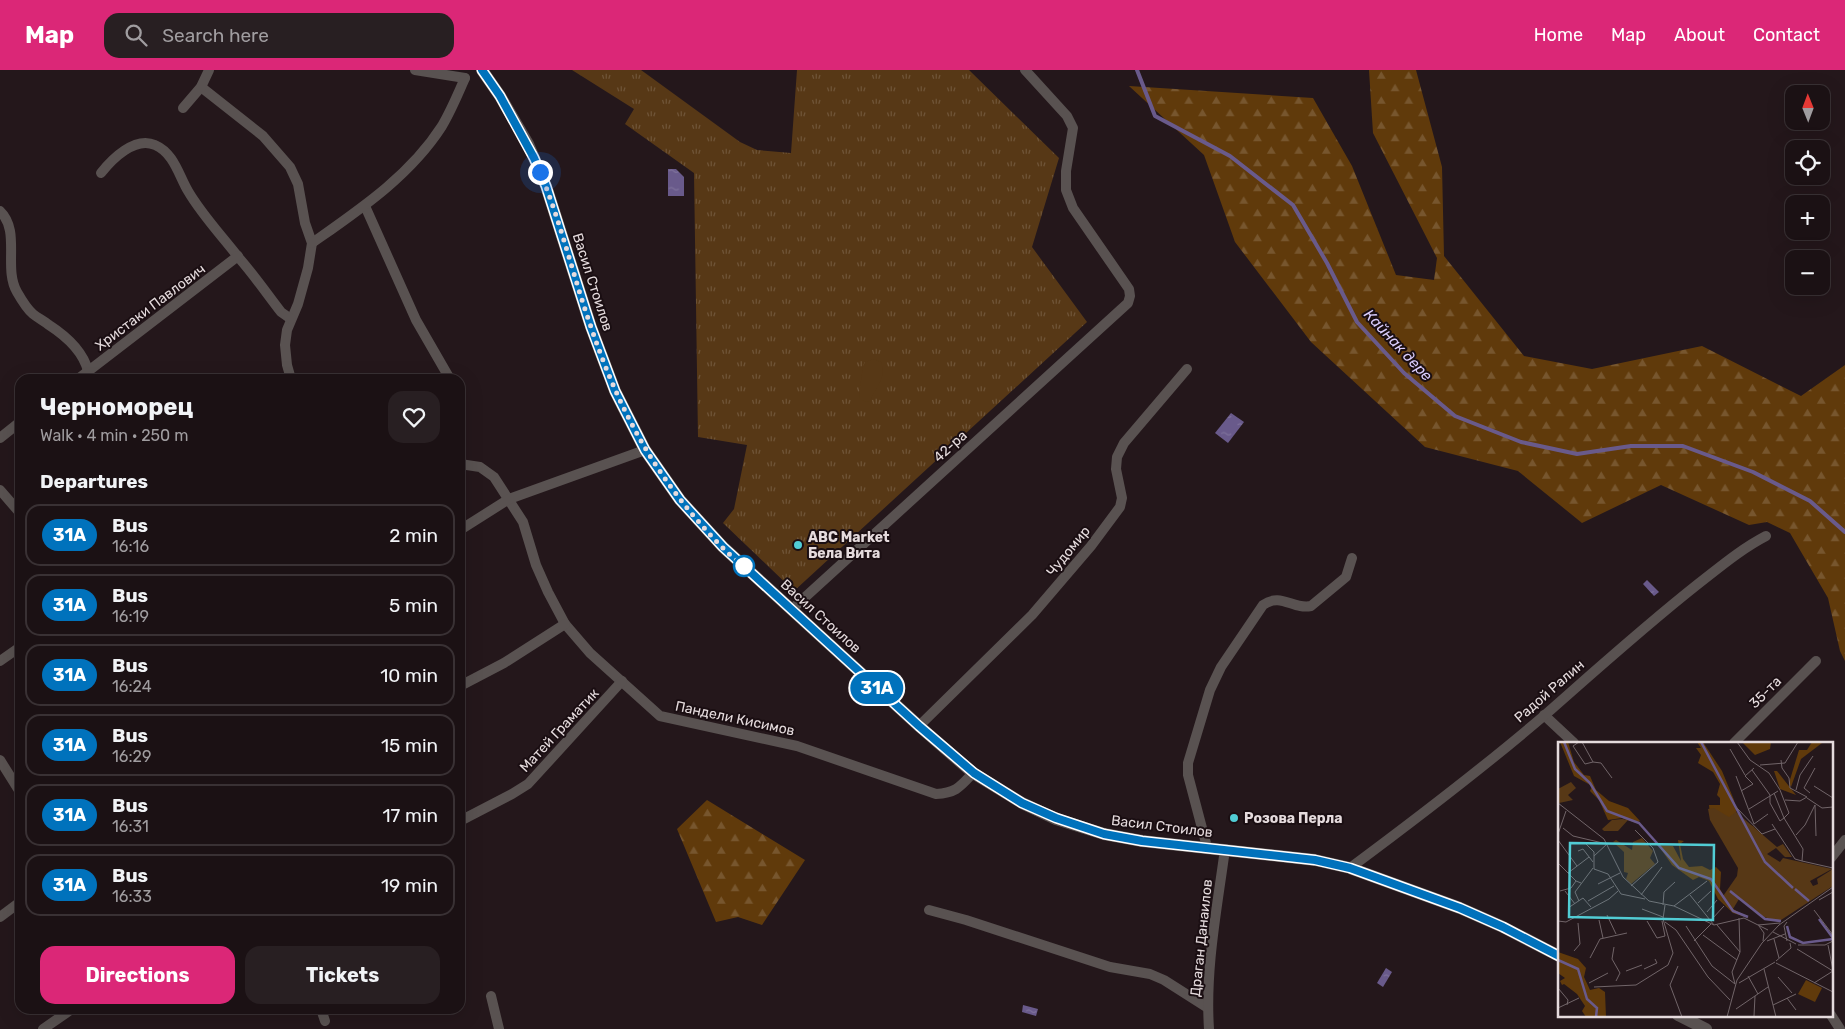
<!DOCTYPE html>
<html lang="en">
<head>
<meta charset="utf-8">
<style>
	body { margin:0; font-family:Rubik,sans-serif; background:#281f22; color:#f1f3f6; height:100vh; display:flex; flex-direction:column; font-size:19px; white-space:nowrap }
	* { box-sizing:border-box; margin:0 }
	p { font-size:16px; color:#a09da0 }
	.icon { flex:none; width:28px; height:28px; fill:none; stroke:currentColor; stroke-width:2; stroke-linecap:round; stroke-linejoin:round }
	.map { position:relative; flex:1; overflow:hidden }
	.drawer { position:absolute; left:15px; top:304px; width:450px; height:640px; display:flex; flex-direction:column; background:#1b1114; border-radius:15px; box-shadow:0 5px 20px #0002,0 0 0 1px #393134 }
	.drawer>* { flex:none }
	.badge { padding:0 10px; border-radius:16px; font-size:18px; line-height:32px }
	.needle { width:32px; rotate:359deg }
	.tools { position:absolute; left:1785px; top:15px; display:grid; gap:10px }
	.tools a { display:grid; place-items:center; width:45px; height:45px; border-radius:10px; background:#1b1114; box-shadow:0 5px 20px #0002,0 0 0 1px #393134; font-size:25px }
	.you { position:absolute; width:25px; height:25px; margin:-12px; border:4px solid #fff; border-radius:50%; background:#1a73e8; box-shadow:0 0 0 8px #1a73e833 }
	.map>.badge { position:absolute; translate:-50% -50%; box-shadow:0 0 0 2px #fff }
	h2 { padding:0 25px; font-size:19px; line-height:45px }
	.round { display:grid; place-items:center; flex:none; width:52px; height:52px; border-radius:15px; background:#281f22 }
	.headline { display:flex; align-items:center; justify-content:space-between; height:85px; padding:0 25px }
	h1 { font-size:24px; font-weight:700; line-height:38px }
	.primary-button { display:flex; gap:10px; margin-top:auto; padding:10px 25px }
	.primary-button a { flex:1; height:58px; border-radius:15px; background:#db2777; color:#fff; font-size:20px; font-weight:700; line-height:58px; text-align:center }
	.primary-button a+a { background:#281f22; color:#f1f3f6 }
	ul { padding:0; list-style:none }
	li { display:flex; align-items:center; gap:15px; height:62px; margin:0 10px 8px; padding:0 15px; border:2px solid #393134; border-radius:15px }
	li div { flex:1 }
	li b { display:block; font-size:19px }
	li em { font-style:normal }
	li .badge { min-width:55px; font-weight:700; text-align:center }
	header { display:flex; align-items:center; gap:30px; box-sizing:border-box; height:70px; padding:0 25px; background:#db2777; color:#fff }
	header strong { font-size:24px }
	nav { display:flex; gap:28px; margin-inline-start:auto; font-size:18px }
	.search { width:350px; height:45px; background:#281f22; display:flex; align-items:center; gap:12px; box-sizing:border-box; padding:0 18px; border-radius:15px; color:#a09da0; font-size:19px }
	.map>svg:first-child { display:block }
</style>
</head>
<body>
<header>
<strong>Map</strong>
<div class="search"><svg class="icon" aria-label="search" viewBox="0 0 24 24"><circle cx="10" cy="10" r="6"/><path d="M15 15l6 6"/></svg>Search here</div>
<nav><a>Home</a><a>Map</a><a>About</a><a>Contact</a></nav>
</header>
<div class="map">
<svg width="1845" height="959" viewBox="0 0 1845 959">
	<defs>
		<pattern id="grass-tufts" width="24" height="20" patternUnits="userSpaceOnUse" patternTransform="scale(1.25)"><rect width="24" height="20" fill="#573816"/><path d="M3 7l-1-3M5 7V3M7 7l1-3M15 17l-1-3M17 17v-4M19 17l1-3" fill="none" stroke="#6f5437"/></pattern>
		<pattern id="forest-firs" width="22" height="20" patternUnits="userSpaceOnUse" patternTransform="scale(1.25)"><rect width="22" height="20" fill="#603a0b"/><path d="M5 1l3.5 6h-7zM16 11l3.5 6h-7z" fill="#77562e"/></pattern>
		<pattern id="water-ripples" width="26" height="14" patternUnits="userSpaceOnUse" patternTransform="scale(1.25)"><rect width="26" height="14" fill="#695a8b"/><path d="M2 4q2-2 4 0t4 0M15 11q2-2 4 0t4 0" fill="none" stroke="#7e719b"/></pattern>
	</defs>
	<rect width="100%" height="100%" fill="#24171b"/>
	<polygon fill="url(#grass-tufts)" points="572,0 641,0 740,72 757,80 791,83 797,0 969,0 1059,88 1032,177 1087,252 794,521 723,453 734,439 747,375 698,367 694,103 625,54 634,39"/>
	<g fill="url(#forest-firs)">
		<polygon points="1369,0 1416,0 1442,97 1444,186 1524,286 1592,299 1702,276 1801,326 1845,295 1845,591 1840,581 1828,528 1790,463 1767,452 1749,455 1661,415 1582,453 1518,401 1425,377 1311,272 1235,172 1204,85 1129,16 1313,28 1352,96 1396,205 1434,210 1437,188 1373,63"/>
		<polygon points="707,730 805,790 762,855 738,847 716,852 677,759"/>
	</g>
	<path fill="#573816" d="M874 289 881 292C887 308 876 317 870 331L866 332 860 329 859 325 863 296 865 292Z"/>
	<g fill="url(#water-ripples)">
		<polygon points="668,99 676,99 684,107 684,126 668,126"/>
		<polygon points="1231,343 1244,352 1228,373 1215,363"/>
		<polygon points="1647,510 1659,522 1654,526 1643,514"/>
		<polygon points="1386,898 1392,902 1383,917 1377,913"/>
		<polygon points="1023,935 1038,939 1036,946 1022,942"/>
	</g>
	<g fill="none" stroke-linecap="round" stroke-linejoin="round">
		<polyline stroke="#695a8b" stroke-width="4" points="1137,0 1155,46 1230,86 1293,135 1327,193 1357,252 1404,303 1455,346 1521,372 1577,384 1631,376 1683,376 1753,402 1810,431 1845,462"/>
		<g stroke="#595251" stroke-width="10">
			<polyline points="415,0 465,8"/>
			<polyline points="201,17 263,66 290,97 298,114 305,153 312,173 308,198 298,234 287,260 285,275 287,295 291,309"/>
			<polyline points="183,38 201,17 209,0"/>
			<path d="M101 103C112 89 135 66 155 75 174 83 179 106 188 121 202 145 222 166 239 188 254 205 267 224 281 242L291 249"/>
			<polyline points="365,136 416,250 450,309"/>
			<path d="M0 141C21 161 3 198 17 222 21 229 27 239 33 244 38 248 44 251 49 255 66 266 83 281 88 301"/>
			<path d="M312 173C359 140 410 106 442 56 451 41 458 24 465 8"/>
			<polyline points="78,309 238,186"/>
			<polyline points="0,368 20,352"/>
			<path d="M460 394 480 397 494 407 523 452 536 495 548 522 565 554 590 583 660 646 797 676 936 724C956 723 960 717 973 703"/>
			<polyline points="0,420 20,443"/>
			<polyline points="460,460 509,429 645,380"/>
			<polyline points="791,540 1128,233 1130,226 1129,219 1073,138 1066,120 1066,101 1073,58 1067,46 1025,0"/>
			<polyline points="0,591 20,577"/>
			<polyline points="460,616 504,593 565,554"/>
			<polyline points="1544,645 1574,673"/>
			<polyline points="919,656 1032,545 1091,476 1120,437 1122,428 1116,399 1117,387 1124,373 1187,299"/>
			<polyline points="1734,673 1816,591"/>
			<polyline points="0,690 20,722"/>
			<polyline points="460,751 512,724 528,714 622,611"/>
			<path d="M1207 777 1188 705V693L1210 620 1221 597 1263 535C1281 522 1293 540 1311 536L1346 507 1352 488"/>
			<polyline points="1831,788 1845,770"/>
			<path d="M1350 798C1416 749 1483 698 1546 644 1596 600 1646 555 1698 514 1720 497 1741 479 1766 466"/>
			<polyline points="929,840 966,850 1110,897 1150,904 1164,910 1208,938"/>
			<polyline points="0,847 20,832"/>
			<polyline points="491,926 499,959"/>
			<polyline points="321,939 325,951"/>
			<polyline points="1831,945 1840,959"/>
			<polyline points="43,959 72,939"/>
			<path d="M1209 959C1205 899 1217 839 1225 779"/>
		</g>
		<g stroke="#595251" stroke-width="12">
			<polyline points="482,0 500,26 528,74 546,116 591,257 615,321 645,380 680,430 723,477 919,656 973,703 1022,733 1056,749 1104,764 1142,771 1315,790 1350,798 1460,838 1503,857 1559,886"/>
			<polyline points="1678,945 1706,959"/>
		</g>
	</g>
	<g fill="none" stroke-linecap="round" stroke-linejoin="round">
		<defs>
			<polyline id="line" points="482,0 500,26 534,88 546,116 591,257 615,321 645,380 680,430 723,477 919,656 974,703 1022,733 1056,748 1104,764 1142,771 1315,790 1350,798 1460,838 1503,857 1559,886"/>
		</defs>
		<use href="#line" stroke="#fff" stroke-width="11"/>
		<use href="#line" stroke="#0072bc" stroke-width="8"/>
		<path stroke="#e5dbdd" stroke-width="5" stroke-dasharray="0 9" d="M540 102C561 152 573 206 591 257 616 331 647 392 698 451 712 467 727 484 744 496"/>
	</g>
	<g fill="#51ccd4" stroke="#1a0e12" stroke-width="2">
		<circle cx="798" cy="475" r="5"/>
		<circle cx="1234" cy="748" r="5"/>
	</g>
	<circle fill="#fff" stroke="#0072bc" stroke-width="2.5" cx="744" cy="496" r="10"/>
	<g text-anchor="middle" stroke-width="4" stroke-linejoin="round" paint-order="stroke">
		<g font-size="14" fill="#e5dbdd" stroke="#1a0e12">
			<text transform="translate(593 212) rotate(72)" y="5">Васил Стоилов</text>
			<text transform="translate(150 237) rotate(-37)" y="5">Христаки Павлович</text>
			<text transform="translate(950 376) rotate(-42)" y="5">42-ра</text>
			<text transform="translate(1068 481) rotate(-51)" y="5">Чудомир</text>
			<text transform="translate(821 546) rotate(42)" y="5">Васил Стоилов</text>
			<text transform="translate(1549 621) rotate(-41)" y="5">Радой Ралин</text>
			<text transform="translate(1765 622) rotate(-45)" y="5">35-та</text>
			<text transform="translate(735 648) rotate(12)" y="5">Пандели Кисимов</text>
			<text transform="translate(559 660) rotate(-47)" y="5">Матей Граматик</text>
			<text transform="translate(1162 756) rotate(7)" y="5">Васил Стоилов</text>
			<text transform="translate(1201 868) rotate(-84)" y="5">Драган Данаилов</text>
		</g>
		<g font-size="14" font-weight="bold" fill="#e5dbdd" stroke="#1a0e12" text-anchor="start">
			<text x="808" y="472">ABC Market<tspan x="808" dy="16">Бела Вита</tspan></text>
			<text x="1244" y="753">Розова Перла</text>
		</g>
		<g font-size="15" font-style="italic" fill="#dacdfc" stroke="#1a0e12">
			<text transform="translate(1398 275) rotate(47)" y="5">Кайнак дере</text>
		</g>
	</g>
	<g transform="translate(1558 672)">
		<rect width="275" height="275" fill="#24171b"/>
		<path d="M54 78 64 77 70 78 60 89H46L44 87ZM84 96 95 109 92 116 97 122 73 142 68 137 70 131 66 130V110L55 100 58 98 74 108 75 100Z" fill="#573816"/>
		<path d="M2 0H10L16 20 26 33 32 34 38 48 51 59 70 66 82 79 78 81 64 76 50 78 41 58 32 49 34 44 16 34ZM139 0H145L164 29 176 58 180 79 195 84 203 93 152 73 151 63H162V56L159 53 162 42 155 30 140 21 143 13 138 6H143ZM184 0H213L212 7 197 13ZM254 0 264 1 243 17 233 45 231 41 241 8H249ZM216 29H219L238 53 222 47ZM120 98 126 99 122 102 125 117 131 125 144 124 152 128 158 125 163 130 162 147 166 154 175 167 191 176 175 171 160 157 151 139 141 135 135 138 114 123 100 103 115 104 123 119ZM0 210 20 217 28 226 26 235 32 248 41 246 47 250 48 275H28L24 269 27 264 19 252 6 242 4 243 2 239 7 236 0 231ZM248 238 264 246 257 260 240 252Z" fill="#603a0b"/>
		<path d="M13 40 18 46 10 53 15 58 1 61 0 47Z" fill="#573816"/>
		<path d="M156 66 171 75 178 70 219 105 225 102 234 115H227L218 106 209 112 222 120 225 116 274 127 252 139 255 144 260 142 259 137 275 127V144L220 180 201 173 181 157 175 167 191 176 174 169 163 157 179 134 180 126 152 78 150 67Z" fill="#573816"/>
		<path fill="none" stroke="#695a8b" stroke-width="2.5" d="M6 0 17 27 32 41 49 69 81 81 121 126 153 137 175 169 190 175M143 0 207 120 235 146M237 147 251 159M172 149 207 177 223 179M261 177 275 196M229 184 232 195 245 201 275 197M0 218 20 227 29 257 39 266 38 275"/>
		<path fill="none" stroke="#716569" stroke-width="1" d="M21 0 15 4 27 22 35 20M24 0 35 20M179 0 192 18 211 31 222 48 231 71 226 76 245 107 244 119 275 126M172 7 187 33M223 18 224 26 231 36 232 46 249 55 242 59 227 58M35 20 43 21 54 36M202 23 227 21 240 0M194 28 212 53V61L222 79 226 76 216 51M178 34 196 82 210 72M256 44 275 56M238 48 242 33 255 14M183 49 195 42 187 34 196 26M252 51 246 46 257 26M249 56 264 66 275 65M0 61 46 97 65 135 91 159 116 164 156 183 186 176 210 188M257 63 258 94M178 65 204 92 217 87M191 67 220 49M214 82 237 117 244 119M5 86 15 94 49 102M0 92 8 69M238 93 247 83 257 63M0 98 19 124M28 102 36 110V127L50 132 63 152 87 157M20 109 25 107 35 120M36 114 49 102M0 121 18 139M10 131 31 115M40 142 62 131M73 144 100 120 95 106 77 88M2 149 13 146 18 139 23 141M7 149 17 162M83 153 104 125M132 153 156 183M261 158 275 150M21 159 17 150 35 126M30 159 56 144M140 161 153 149M105 163 106 150 117 140M116 164 149 139M10 166 25 156 33 165M84 167 105 175M256 168 275 193M149 170 159 158M49 173 58 192M154 177 166 164M41 178 45 196M0 179 8 180 51 157 60 149M89 179 99 196 107 194 104 179M107 180 118 188 150 235 172 258M159 183 182 210M200 183 222 181M128 184 154 224 177 242M201 184 206 191 205 199M215 190 238 202M145 193 179 218M216 197 221 216M136 199 153 182M209 199 227 192M229 199 226 184 229 180M240 203H267L275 199M270 203 275 228M56 205 54 217 62 231 58 239M239 207 275 229M16 209 22 202 20 181M32 216 42 197 69 191M218 219 233 206 232 201M218 221 275 250M120 224 112 243 124 275M86 227 99 221 97 217M206 227 218 275M68 229 84 223M190 234 200 252M220 235 234 251M31 241 50 231M181 241 217 220M256 241 275 229M177 242 174 230 182 210 181 176M36 245 78 243 110 223 115 211 105 177 107 163M0 246 10 258 9 263M229 256 238 268M215 263 238 252M0 266 21 256M178 267 210 245M196 274 197 254M169 275 179 238 204 201 221 183 275 145"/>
		<path fill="#51ccd4" fill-opacity="0.15" stroke="#51ccd4" stroke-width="2.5" d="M12 101 156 103 155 178 11 175Z"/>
		<rect width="275" height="275" fill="none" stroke="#e5dbdd" stroke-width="2.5"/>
	</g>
</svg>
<div class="tools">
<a><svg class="needle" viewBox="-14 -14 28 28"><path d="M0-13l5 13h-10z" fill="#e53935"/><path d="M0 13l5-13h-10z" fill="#a09da0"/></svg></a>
<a><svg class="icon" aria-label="locate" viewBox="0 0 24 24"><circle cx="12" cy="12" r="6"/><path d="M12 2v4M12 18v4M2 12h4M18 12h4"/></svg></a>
<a>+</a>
<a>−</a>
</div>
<div class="you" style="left:540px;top:102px"></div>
<b class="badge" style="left:877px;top:618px;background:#0072bc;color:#fff">31А</b>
<section class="drawer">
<div class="headline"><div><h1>Черноморец</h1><p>Walk · 4 min · 250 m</p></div><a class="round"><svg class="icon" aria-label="heart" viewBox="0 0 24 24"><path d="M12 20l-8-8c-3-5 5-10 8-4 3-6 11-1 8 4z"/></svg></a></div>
<h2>Departures</h2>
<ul>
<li><span class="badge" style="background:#0072bc;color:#fff">31А</span><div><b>Bus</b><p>16:16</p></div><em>2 min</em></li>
<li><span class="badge" style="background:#0072bc;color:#fff">31А</span><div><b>Bus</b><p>16:19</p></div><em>5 min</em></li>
<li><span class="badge" style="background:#0072bc;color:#fff">31А</span><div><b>Bus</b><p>16:24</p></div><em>10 min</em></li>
<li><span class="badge" style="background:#0072bc;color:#fff">31А</span><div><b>Bus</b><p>16:29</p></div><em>15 min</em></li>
<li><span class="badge" style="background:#0072bc;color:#fff">31А</span><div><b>Bus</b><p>16:31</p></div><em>17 min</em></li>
<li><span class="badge" style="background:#0072bc;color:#fff">31А</span><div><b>Bus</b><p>16:33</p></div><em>19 min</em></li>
</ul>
<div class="primary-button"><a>Directions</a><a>Tickets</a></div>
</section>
</div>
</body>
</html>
